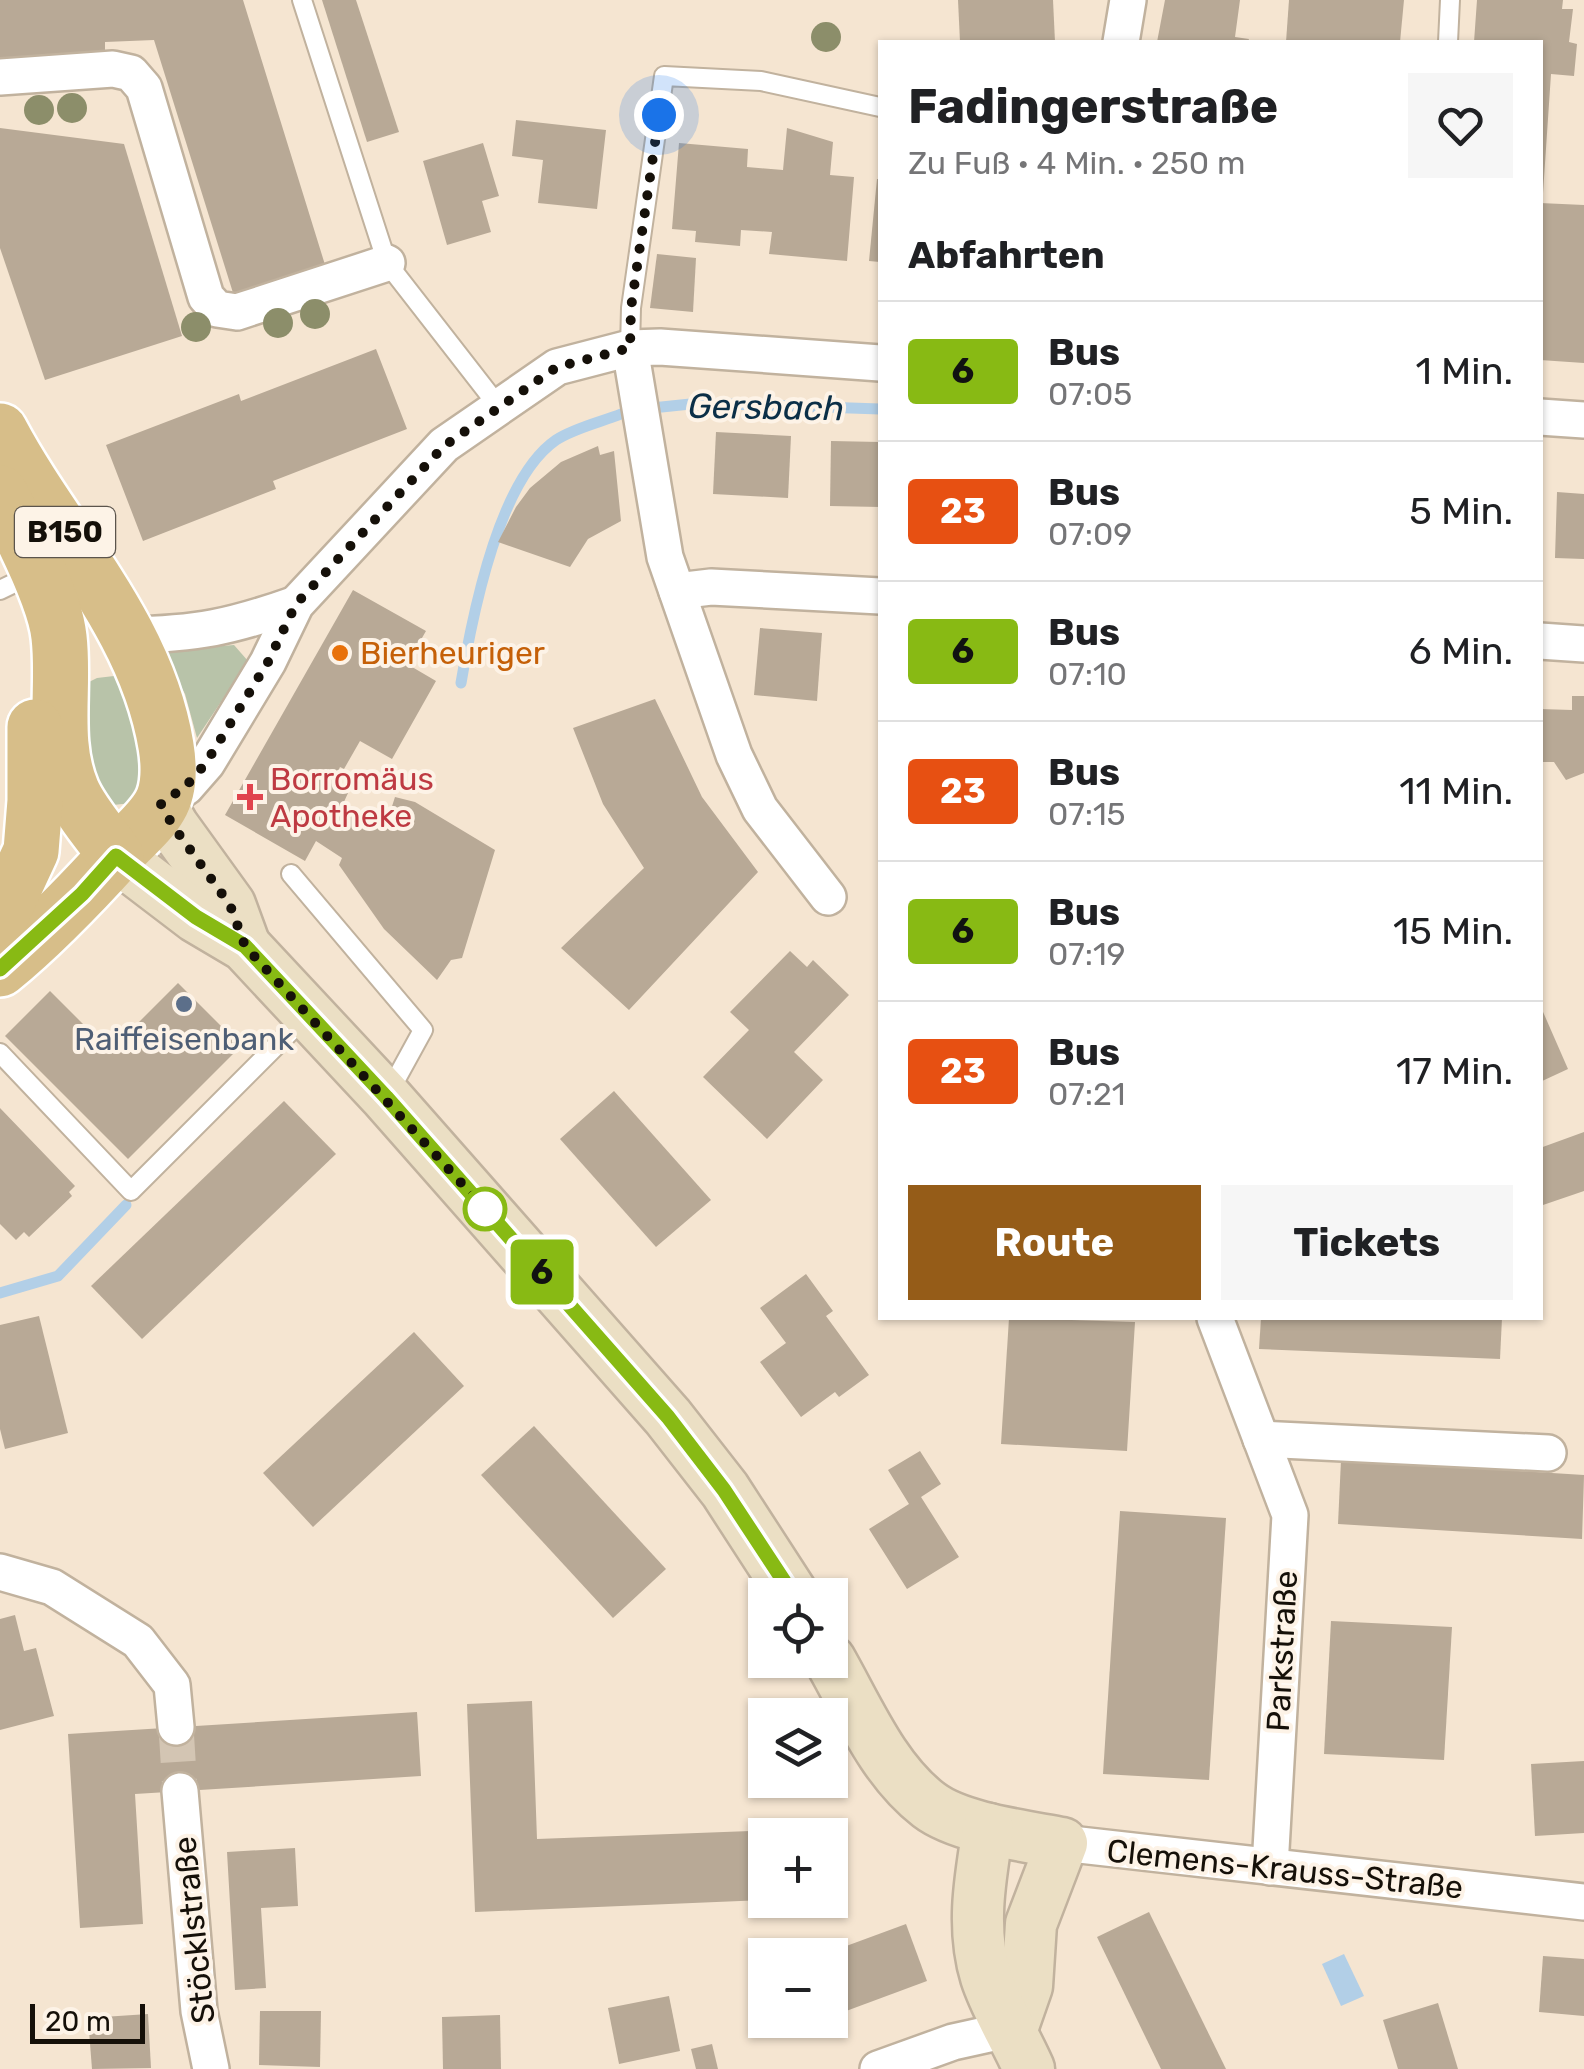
<!DOCTYPE html>
<html lang="de">
<head>
<meta charset="utf-8">
<style>
	body { margin:0; font-family:Rubik,sans-serif; background:#f6f6f6; color:#202124; height:100vh; display:flex; flex-direction:column; font-size:38px; white-space:nowrap }
	* { box-sizing:border-box; margin:0 }
	p { font-size:32px; color:#757577 }
	.icon { flex:none; width:55px; height:55px; fill:none; stroke:currentColor; stroke-width:2; stroke-linecap:round; stroke-linejoin:round }
	.map { position:relative; flex:1; overflow:hidden }
	.drawer { position:absolute; left:878px; top:40px; width:665px; height:1280px; display:flex; flex-direction:column; background:#fff; border-radius:0px; box-shadow:0 2px 8px #0004 }
	.drawer>* { flex:none }
	.badge { padding:0 20px; border-radius:8px; font-size:35px; line-height:65px }
	.controls { position:absolute; left:748px; top:1578px; display:grid; gap:20px }
	.controls a { display:grid; place-items:center; width:100px; height:100px; border-radius:0px; background:#fff; box-shadow:0 2px 8px #0004; font-size:50px }
	.scale { position:absolute; left:30px; bottom:25px; width:115px; box-sizing:border-box; padding-left:10px; border:5px solid #151009; border-top:0; font-size:28px; line-height:35px; white-space:nowrap; color:#151009; -webkit-text-stroke:8px #fdf3e7; paint-order:stroke }
	.you { position:absolute; width:50px; height:50px; margin:-25px; border:8px solid #fff; border-radius:50%; background:#1a73e8; box-shadow:0 0 0 15px #1a73e833 }
	.map>.badge { position:absolute; translate:-50% -50%; box-shadow:0 0 0 5px #fff }
	h2 { padding:0 30px; font-size:38px; line-height:90px }
	.round { display:grid; place-items:center; flex:none; width:105px; height:105px; border-radius:0px; background:#f6f6f6 }
	.headline { display:flex; align-items:center; justify-content:space-between; height:170px; padding:0 30px }
	h1 { font-size:48px; font-weight:700; line-height:75px }
	.cta { display:flex; gap:20px; margin-top:auto; padding:20px 30px }
	.cta a { flex:1; height:115px; border-radius:0px; background:#955c18; color:#fff; font-size:40px; font-weight:700; line-height:115px; text-align:center }
	.cta a+a { background:#f6f6f6; color:#202124 }
	ul { padding:0; list-style:none }
	li { display:flex; align-items:center; gap:30px; height:140px; padding:0 30px; border-top:2px solid #e0e0e0 }
	li div { flex:1 }
	li b { display:block; font-size:38px }
	li em { font-style:normal }
	li .badge { min-width:110px; font-weight:700; text-align:center }
	.map>svg:first-child { display:block }
</style>
</head>
<body>
<div class="map">
<svg width="1584" height="2069" viewBox="0 0 1584 2069">
	<rect width="100%" height="100%" fill="#f5e5d1"/>
	<g fill="#b8c3a9">
		<polygon points="234,645 248,661 197,738 185,694 161,651"/>
		<polygon points="114,676 131,683 150,771 132,803 113,805 91,799 79,687 97,678"/>
	</g>
	<polygon fill="#b2cfe7" points="1344,1954 1364,1996 1341,2006 1322,1964"/>
	<g fill="none" stroke-linecap="round" stroke-linejoin="round">
		<g stroke="#b2cfe7" stroke-width="11">
			<polyline points="652,408 700,403 880,409"/>
			<path d="M461 683C472 617 498 480 556 440 574 428 601 422 621 414"/>
			<polyline points="0,1293 58,1276 126,1205"/>
		</g>
	</g>
	<g fill="#b8a996">
		<polygon points="0,0 243,0 326,268 234,296 154,40 105,42 105,56 0,62"/>
		<polygon points="322,0 356,0 399,132 367,142"/>
		<polygon points="958,0 1053,0 1055,42 960,42"/>
		<polygon points="1165,0 1240,0 1235,37 1249,39 1248,42 1157,42"/>
		<polygon points="1289,0 1404,0 1400,42 1286,42"/>
		<polygon points="1477,0 1563,0 1562,9 1573,9 1569,42 1577,44 1574,76 1551,74 1543,193 1540,193 1540,42 1474,42"/>
		<polygon points="516,120 606,130 597,209 538,203 543,160 512,156"/>
		<polygon points="0,128 124,144 182,336 45,380 0,248"/>
		<polygon points="787,128 833,142 830,175 854,177 847,261 769,254 772,232 741,230 740,246 695,242 696,231 672,229 679,143 748,149 747,167 783,170"/>
		<polygon points="483,143 499,196 482,201 491,232 447,245 423,161"/>
		<polygon points="877,179 880,179 880,262 869,261"/>
		<polygon points="1540,203 1584,205 1584,363 1540,360"/>
		<polygon points="657,254 696,258 693,312 650,308"/>
		<polygon points="376,349 407,429 273,481 276,489 143,541 106,445 239,394 241,401"/>
		<polygon points="716,432 791,436 788,498 713,494"/>
		<polygon points="831,441 880,442 880,507 830,506"/>
		<polygon points="598,446 600,455 614,451 621,521 588,539 570,567 498,542 516,507 530,488 561,462"/>
		<polygon points="1557,492 1584,494 1584,559 1555,558"/>
		<polygon points="353,590 426,631 407,664 436,681 392,759 360,741 344,769 340,767 332,785 348,793 343,804 386,825 395,797 415,802 495,850 462,958 451,960 437,980 384,929 339,865 342,858 316,841 305,861 225,815"/>
		<polygon points="760,628 822,633 817,701 754,695"/>
		<polygon points="1572,696 1584,696 1584,773 1566,780 1554,762 1540,762 1540,709 1572,710"/>
		<polygon points="655,699 702,797 758,872 629,1010 561,948 644,868 603,804 573,728"/>
		<polygon points="790,951 807,967 813,960 849,995 794,1052 823,1080 767,1139 703,1077 749,1030 730,1012"/>
		<polygon points="178,983 241,1046 128,1159 5,1036 50,991 110,1051"/>
		<polygon points="1540,1005 1568,1069 1540,1082"/>
		<polygon points="614,1091 711,1200 656,1247 560,1139"/>
		<polygon points="284,1101 336,1154 142,1339 91,1286"/>
		<polygon points="0,1108 75,1186 69,1192 72,1196 29,1237 24,1232 16,1240 0,1224"/>
		<polygon points="1584,1132 1584,1191 1543,1205 1540,1197 1540,1148"/>
		<polygon points="806,1274 833,1311 826,1316 869,1375 839,1397 835,1392 801,1417 760,1362 786,1343 760,1308"/>
		<polygon points="39,1316 68,1433 5,1449 0,1429 0,1325"/>
		<polygon points="1009,1318 1135,1322 1127,1451 1001,1444"/>
		<polygon points="1261,1318 1502,1318 1500,1359 1259,1349"/>
		<polygon points="414,1332 464,1386 313,1527 263,1473"/>
		<polygon points="534,1426 666,1569 613,1618 481,1475"/>
		<polygon points="920,1451 941,1484 921,1497 959,1557 907,1589 869,1529 909,1504 888,1470"/>
		<polygon points="1341,1460 1584,1475 1582,1539 1338,1524"/>
		<polygon points="1120,1511 1226,1518 1209,1780 1103,1774"/>
		<polygon points="15,1615 24,1651 36,1648 54,1716 0,1730 0,1619"/>
		<polygon points="1331,1621 1452,1627 1444,1760 1324,1754"/>
		<polygon points="532,1701 537,1839 828,1828 828,1835 765,1835 765,1900 475,1912 467,1704"/>
		<polygon points="417,1712 421,1776 135,1794 143,1924 80,1928 68,1734"/>
		<polygon points="1584,1761 1584,1833 1535,1836 1531,1764"/>
		<polygon points="295,1848 298,1906 261,1908 266,1988 235,1990 227,1852"/>
		<polygon points="1149,1912 1226,2069 1161,2069 1097,1937"/>
		<polygon points="906,1924 927,1981 830,2017 830,1952"/>
		<polygon points="1543,1956 1584,1959 1584,2016 1539,2012"/>
		<polygon points="669,1996 680,2051 619,2064 608,2008"/>
		<polygon points="1438,2003 1458,2069 1398,2069 1383,2020"/>
		<polygon points="260,2011 321,2011 320,2067 259,2065"/>
		<polygon points="148,2014 151,2068 92,2069 88,2018"/>
		<polygon points="500,2015 501,2069 443,2069 442,2017"/>
		<polygon points="712,2044 718,2069 696,2069 691,2049"/>
	</g>
	<g fill="none" stroke-linecap="round" stroke-linejoin="round">
		<polyline stroke="#d3c5b3" stroke-width="35" stroke-dasharray="35 18" stroke-linecap="butt" points="176,1727 180,1791"/>
		<defs>
			<g id="lane">
				<polyline points="302,0 387,263 499,407"/>
				<polyline points="1448,42 1450,0"/>
				<polyline points="630,348 631,308 664,76 761,81 880,107"/>
				<polyline points="0,590 35,573"/>
				<polyline points="291,874 423,1030 389,1092"/>
				<polyline points="0,1053 131,1191 305,1017"/>
			</g>
			<g id="street">
				<polyline points="1121,42 1128,0"/>
				<polyline points="0,77 113,69 131,73 144,88 206,297 217,309 237,312 387,263"/>
				<polyline points="630,348 665,557 734,755 760,809 828,897"/>
				<polyline points="1540,417 1584,420"/>
				<polyline points="677,591 711,587 880,596"/>
				<path d="M128 635C197 634 231 627 296 604"/>
				<polyline points="1540,641 1584,644"/>
				<polyline points="162,804 186,787 207,763 268,662 296,604 444,445 557,367 630,348 660,347 880,363"/>
				<polyline points="1215,1318 1290,1515 1270,1867"/>
				<polyline points="1261,1439 1548,1453"/>
				<polyline points="0,1572 52,1587 138,1641 172,1685 176,1727"/>
				<polyline points="180,1791 199,2011 211,2069"/>
				<polyline points="1062,1843 1584,1902"/>
				<polyline points="878,2069 953,2042 1012,2029"/>
			</g>
			<g id="secondary">
				<polyline points="161,805 173,826 230,905 245,946"/>
				<polyline points="116,856 196,917 245,946 386,1097 668,1417 725,1490 793,1595"/>
				<path d="M830 1660C858 1709 883 1770 929 1805 959 1828 1025 1836 1062 1843L1031 1924 1027 1986 1012 2029"/>
				<path d="M988 1829C980 1879 971 1928 986 1977 996 2008 1016 2039 1029 2069"/>
			</g>
			<g id="primary">
				<path d="M0 431C56 537 146 624 166 746 169 764 170 789 160 806 151 822 133 837 120 851 82 893 43 934 0 969"/>
				<path d="M0 493C19 529 55 598 59 637 65 688 51 742 72 791 82 814 102 835 116 856"/>
				<polyline points="0,918 31,851 35,801 35,727"/>
			</g>
		</defs>
		<use href="#lane" stroke="#c1b29e" stroke-width="22"/>
		<use href="#street" stroke="#c1b29e" stroke-width="40"/>
		<use href="#secondary" stroke="#c1b29e" stroke-width="55"/>
		<use href="#primary" stroke="#fff" stroke-width="60"/>
		<use href="#lane" stroke="#fff" stroke-width="18"/>
		<use href="#street" stroke="#fff" stroke-width="35"/>
		<use href="#secondary" stroke="#ebdfc4" stroke-width="50"/>
		<use href="#primary" stroke="#d7be89" stroke-width="55"/>
	</g>
	<g fill="#8c8e6a">
		<circle cx="826" cy="37" r="15"/>
		<circle cx="72" cy="108" r="15"/>
		<circle cx="39" cy="110" r="15"/>
		<circle cx="315" cy="314" r="15"/>
		<circle cx="278" cy="323" r="15"/>
		<circle cx="196" cy="327" r="15"/>
	</g>
	<g fill="none" stroke-linecap="round" stroke-linejoin="round">
		<defs>
			<polyline id="line" points="0,969 82,894 116,856 196,917 245,946 386,1097 668,1417 724,1490 793,1595"/>
		</defs>
		<use href="#line" stroke="#fff" stroke-width="22"/>
		<use href="#line" stroke="#88ba14" stroke-width="15"/>
		<polyline stroke="#151009" stroke-width="10" stroke-dasharray="0 18" points="485,1209 245,946 230,905 173,826 161,804 186,786 206,763 268,662 296,604 444,446 557,367 630,348 631,308 659,115"/>
	</g>
	<circle fill="#e8710a" stroke="#fdf3e7" stroke-width="4" cx="340" cy="653" r="10"/>
	<path fill="#e0444e" stroke="#fdf3e7" stroke-width="4" d="M245 782h10v10h10v10h-10v10h-10v-10h-10v-10h10z"/>
	<circle fill="#5c6f8a" stroke="#fdf3e7" stroke-width="4" cx="184" cy="1004" r="10"/>
	<circle fill="#fff" stroke="#88ba14" stroke-width="5" cx="485" cy="1209" r="20"/>
	<g text-anchor="middle" stroke-width="8" stroke-linejoin="round" paint-order="stroke">
		<rect fill="#fdf3e7" stroke="#5b544c" stroke-width="2.5" x="15" y="507" width="100" height="50" rx="8"/>
		<g font-size="30" font-weight="bold" fill="#151009">
			<text x="65" y="542">B150</text>
		</g>
		<g font-size="32" fill="#c56008" stroke="#fdf3e7" text-anchor="start">
			<text x="360" y="664">Bierheuriger</text>
		</g>
		<g font-size="32" fill="#be3a42" stroke="#fdf3e7" text-anchor="start">
			<text x="270" y="790">Borromäus<tspan x="270" dy="37">Apotheke</tspan></text>
		</g>
		<g font-size="32" fill="#4e5e75" stroke="#fdf3e7">
			<text x="184" y="1050">Raiffeisenbank</text>
		</g>
		<g font-size="32" fill="#151009" stroke="#fdf3e7">
			<text transform="translate(1282 1651) rotate(-87)" y="11">Parkstraße</text>
			<text transform="translate(1285 1869) rotate(6)" y="11">Clemens-Krauss-Straße</text>
			<text transform="translate(194 1930) rotate(-96)" y="11">Stöcklstraße</text>
		</g>
		<g font-size="35" font-style="italic" fill="#0b2f47" stroke="#fdf3e7">
			<text transform="translate(766 407) rotate(1)" y="12">Gersbach</text>
		</g>
	</g>
</svg>
<div class="controls">
<a><svg class="icon" aria-label="locate" viewBox="0 0 24 24"><circle cx="12" cy="12" r="6"/><path d="M12 2v4M12 18v4M2 12h4M18 12h4"/></svg></a>
<a><svg class="icon" aria-label="layers" viewBox="0 0 24 24"><path d="M12 4l9 5-9 5-9-5zM3 14l9 5 9-5"/></svg></a>
<a>+</a>
<a>−</a>
</div>
<div class="scale">20 m</div>
<div class="you" style="left:659px;top:115px"></div>
<b class="badge" style="left:542px;top:1272px;background:#88ba14;color:#111">6</b>
<section class="drawer">
<div class="headline"><div><h1>Fadingerstraße</h1><p>Zu Fuß · 4 Min. · 250 m</p></div><a class="round"><svg class="icon" aria-label="heart" viewBox="0 0 24 24"><path d="M12 20l-8-8c-3-5 5-10 8-4 3-6 11-1 8 4z"/></svg></a></div>
<h2>Abfahrten</h2>
<ul>
<li><span class="badge" style="background:#88ba14;color:#111">6</span><div><b>Bus</b><p>07:05</p></div><em>1 Min.</em></li>
<li><span class="badge" style="background:#e75012;color:#fff">23</span><div><b>Bus</b><p>07:09</p></div><em>5 Min.</em></li>
<li><span class="badge" style="background:#88ba14;color:#111">6</span><div><b>Bus</b><p>07:10</p></div><em>6 Min.</em></li>
<li><span class="badge" style="background:#e75012;color:#fff">23</span><div><b>Bus</b><p>07:15</p></div><em>11 Min.</em></li>
<li><span class="badge" style="background:#88ba14;color:#111">6</span><div><b>Bus</b><p>07:19</p></div><em>15 Min.</em></li>
<li><span class="badge" style="background:#e75012;color:#fff">23</span><div><b>Bus</b><p>07:21</p></div><em>17 Min.</em></li>
</ul>
<div class="cta"><a>Route</a><a>Tickets</a></div>
</section>
</div>
</body>
</html>
